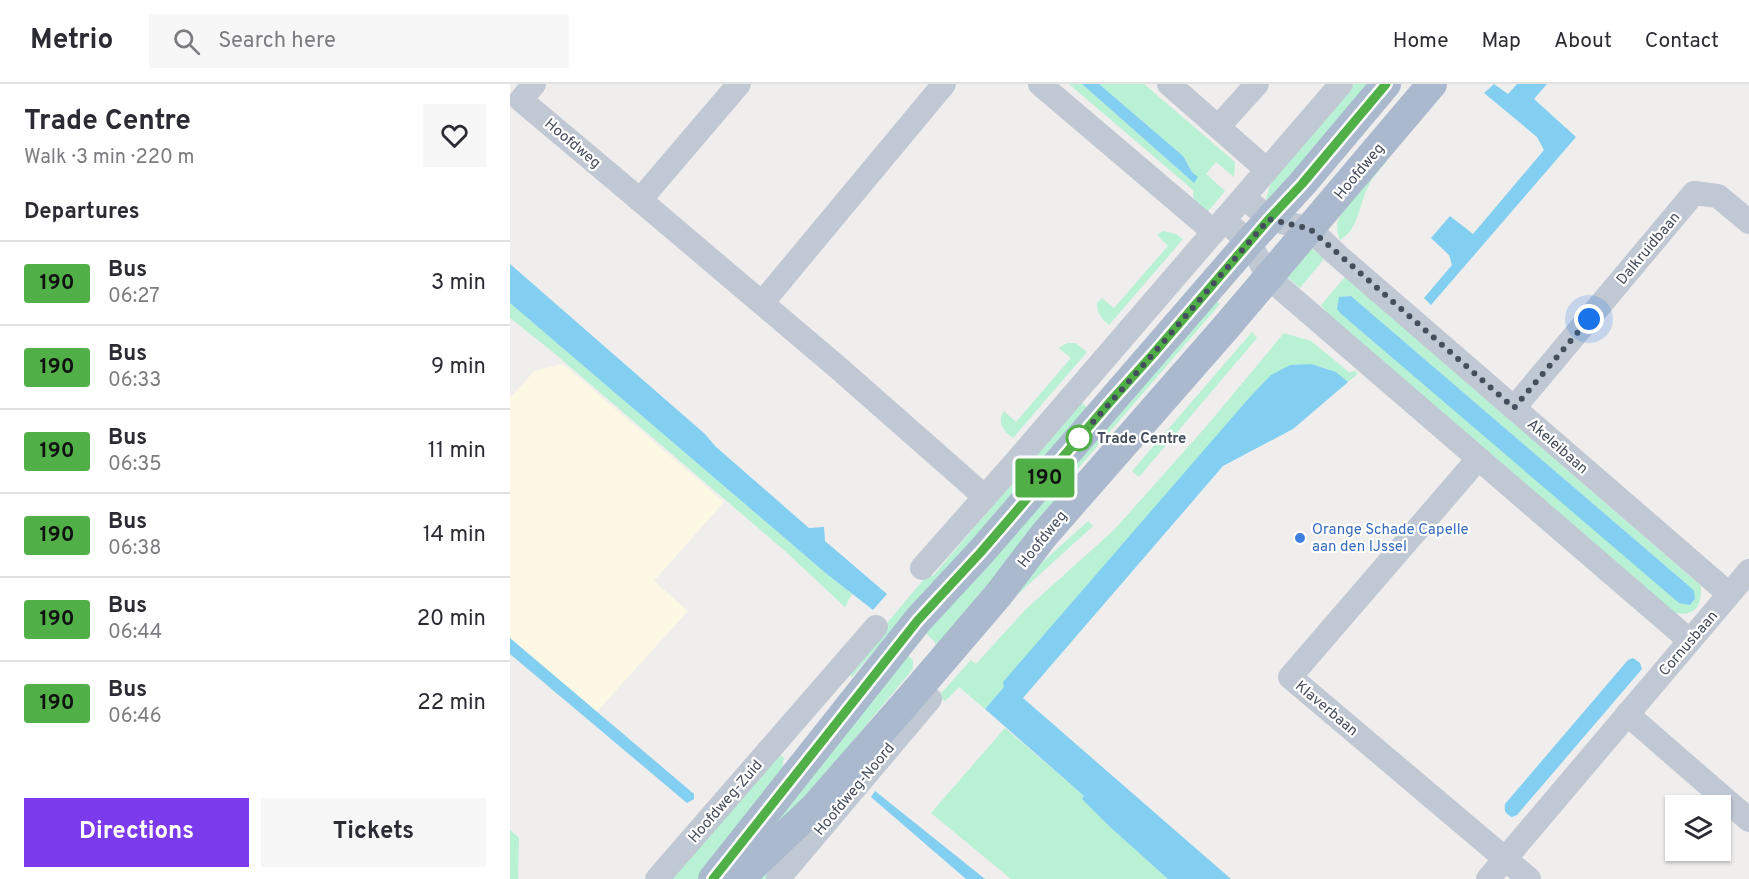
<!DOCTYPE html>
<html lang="en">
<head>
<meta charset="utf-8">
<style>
	body { margin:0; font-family:Overpass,sans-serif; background:#f7f7f7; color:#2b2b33; height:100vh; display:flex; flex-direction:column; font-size:22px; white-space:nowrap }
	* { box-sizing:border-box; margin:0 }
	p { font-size:20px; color:#7c7c81 }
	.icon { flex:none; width:33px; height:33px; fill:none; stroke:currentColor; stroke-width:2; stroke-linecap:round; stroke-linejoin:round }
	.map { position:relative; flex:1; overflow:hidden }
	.sheet { display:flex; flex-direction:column; background:#fff; width:510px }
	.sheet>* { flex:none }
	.badge { padding:0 12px; border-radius:4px; font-size:21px; line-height:39px }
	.buttons { position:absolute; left:1155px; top:711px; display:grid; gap:12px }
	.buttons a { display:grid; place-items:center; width:66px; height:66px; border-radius:0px; background:#fff; box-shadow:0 2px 4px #0004; font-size:30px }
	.you { position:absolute; width:30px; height:30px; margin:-15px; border:4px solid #fff; border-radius:50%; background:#1a73e8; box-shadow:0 0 0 9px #1a73e833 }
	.map>.badge { position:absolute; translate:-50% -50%; box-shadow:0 0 0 3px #fff }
	h2 { padding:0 24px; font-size:22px; line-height:54px }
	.round { display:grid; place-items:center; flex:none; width:63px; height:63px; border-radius:0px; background:#f7f7f7 }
	.headline { display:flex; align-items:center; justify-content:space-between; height:102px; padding:0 24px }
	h1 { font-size:28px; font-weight:700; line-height:45px }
	.button { display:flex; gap:12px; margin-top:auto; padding:12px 24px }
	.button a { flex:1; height:69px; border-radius:0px; background:#7c3aed; color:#fff; font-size:24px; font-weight:700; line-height:69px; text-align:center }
	.button a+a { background:#f7f7f7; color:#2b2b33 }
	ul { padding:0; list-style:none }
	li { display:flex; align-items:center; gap:18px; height:84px; padding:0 24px; border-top:2px solid #e1e1e2 }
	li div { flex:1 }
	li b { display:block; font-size:22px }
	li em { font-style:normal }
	li .badge { min-width:66px; font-weight:700; text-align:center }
	header { display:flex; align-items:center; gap:36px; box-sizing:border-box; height:84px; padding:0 30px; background:#fff; border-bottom:2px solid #e1e1e2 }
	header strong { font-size:28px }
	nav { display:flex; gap:33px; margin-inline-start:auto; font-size:21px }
	.search { width:420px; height:54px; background:#f7f7f7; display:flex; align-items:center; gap:15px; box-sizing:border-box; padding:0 21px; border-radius:0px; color:#7c7c81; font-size:22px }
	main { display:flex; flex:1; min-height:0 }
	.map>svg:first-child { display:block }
</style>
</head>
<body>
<header>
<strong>Metrio</strong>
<div class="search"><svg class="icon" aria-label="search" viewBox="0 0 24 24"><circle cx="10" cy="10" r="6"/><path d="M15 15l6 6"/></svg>Search here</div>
<nav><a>Home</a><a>Map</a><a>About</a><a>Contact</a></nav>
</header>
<main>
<section class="sheet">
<div class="headline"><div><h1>Trade Centre</h1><p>Walk · 3 min · 220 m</p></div><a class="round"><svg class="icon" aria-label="heart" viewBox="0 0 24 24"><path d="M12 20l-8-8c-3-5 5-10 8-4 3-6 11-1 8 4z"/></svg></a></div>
<h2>Departures</h2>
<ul>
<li><span class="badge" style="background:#50af46;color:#111">190</span><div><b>Bus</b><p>06:27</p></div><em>3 min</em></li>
<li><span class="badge" style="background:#50af46;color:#111">190</span><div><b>Bus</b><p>06:33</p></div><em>9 min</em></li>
<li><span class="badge" style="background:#50af46;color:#111">190</span><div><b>Bus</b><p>06:35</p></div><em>11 min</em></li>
<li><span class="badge" style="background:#50af46;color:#111">190</span><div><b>Bus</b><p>06:38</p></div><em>14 min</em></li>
<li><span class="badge" style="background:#50af46;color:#111">190</span><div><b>Bus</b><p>06:44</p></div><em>20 min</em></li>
<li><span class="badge" style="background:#50af46;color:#111">190</span><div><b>Bus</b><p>06:46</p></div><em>22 min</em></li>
</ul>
<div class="button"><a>Directions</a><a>Tickets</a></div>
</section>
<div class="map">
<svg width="1239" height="795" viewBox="0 0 1239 795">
	<rect width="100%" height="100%" fill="#f0eded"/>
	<polygon fill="#fdf8e4" points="53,280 214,418 144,497 178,527 83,632 0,562 0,314 24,287"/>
	<g fill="#b8f1d4" fill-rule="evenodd">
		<polygon points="559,0 572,0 684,99 682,88 673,72 589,0 634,0 725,78 724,93 706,78 696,90 715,107 695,131 684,121 683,106"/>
		<polygon points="844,0 863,0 758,118 756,115 761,98 766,91"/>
		<path d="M874 75 877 77C869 86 861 95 857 105 849 122 848 146 830 156 828 151 827 147 827 142 829 124 862 90 874 75Z"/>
		<path d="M653 147 666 150 673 155 599 241C591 234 587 230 587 219L592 214 604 224 658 162 647 151Z"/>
		<polygon points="801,163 814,175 790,204 776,192"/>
		<path d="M835 193 1191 502C1192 524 1184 534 1160 528L831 247 811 221ZM834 212H841L1179 502 1185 515 1180 521Z"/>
		<polygon points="705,216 710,220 559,395 534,438 427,564 424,557 415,548"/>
		<polygon points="0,219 318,491 342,510 335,523 275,467 44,269 0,234"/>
		<polygon points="742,248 747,254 629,393 622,387"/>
		<path d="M774 249 801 257 839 288 845 287 848 290 838 298C818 281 805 280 780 281L475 625 449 603 435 617 432 615 427 620 424 617 461 576 466 580 515 526 604 446 694 345Z"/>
		<path d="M557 259H565L577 268 503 354C494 347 486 339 494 327L506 338 561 274 549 264Z"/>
		<polygon points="571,318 581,327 390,537 342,593 336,588 419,489 423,492"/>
		<polygon points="578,437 583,442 506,512 260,795 237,795 514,495"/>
		<polygon points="397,571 403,576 403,585 306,701 286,732 228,774"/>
		<polygon points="495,644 574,712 573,715 600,743 658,795 501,795 421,729"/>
		<polygon points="269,670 275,675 273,677 273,685 196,795 159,795"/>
		<polygon points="0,746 9,754 8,795 0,795"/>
	</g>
	<g fill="#82cff1">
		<polygon points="572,0 589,0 673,72 682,88 688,93 684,99"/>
		<polygon points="984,0 998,10 1007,0 1037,0 1024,15 1066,53 921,221 914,214 942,181 939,171 921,154 940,132 963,150 1034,66 1027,53 974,9"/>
		<polygon points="0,180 195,350 205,362 299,444 314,443 315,457 377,510 363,526 318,491 0,219"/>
		<polygon points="841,212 1179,502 1184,507 1185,515 1180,521 1169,519 830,229 827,225 829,213"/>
		<polygon points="801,280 826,288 838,298 783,345 713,382 513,614 721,795 658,795 600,743 572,715 574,712 475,625 494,603 493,598 739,314 761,291 780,281"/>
		<polygon points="0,554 184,710 184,715 177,719 0,570"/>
		<path d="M1123 574 1130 579 1132 585 1007 731 1002 733C995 730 994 727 995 720L1118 576Z"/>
		<polygon points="365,707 475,795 456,795 361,713"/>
	</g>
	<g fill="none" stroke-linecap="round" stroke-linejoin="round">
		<g stroke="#c0c8d4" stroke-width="24">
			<polyline points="24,0 11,16 130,116"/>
			<polyline points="229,0 130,116 325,281 475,413"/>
			<polyline points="530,0 704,148"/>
			<polyline points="659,0 708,43"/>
			<polyline points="747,0 708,43 757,86"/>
			<polyline points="734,113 759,135 800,145 826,170 1219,510"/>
			<polyline points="714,136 739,158 759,194 1179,556"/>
			<polyline points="252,219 434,0"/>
			<polyline points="1004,324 1184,109 1208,112 1239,138"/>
			<polyline points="968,375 780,593 1019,795"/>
			<polyline points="412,484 503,381 831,0"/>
			<polyline points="1117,630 1239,736"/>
			<polyline points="147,795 366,543"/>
			<polyline points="268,795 420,615"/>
			<polyline points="978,795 1239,487"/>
		</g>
		<g stroke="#abb9cf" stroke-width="30">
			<polyline points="203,795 408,536 471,468 739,158 792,100 876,0"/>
			<polyline points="229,795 304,724 401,613 489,510 534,451 717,242 922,0"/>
		</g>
	</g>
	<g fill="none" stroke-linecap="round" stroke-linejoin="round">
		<defs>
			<polyline id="line" points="203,795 408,536 471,468 600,318 644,269 759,135 792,100 876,0"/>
		</defs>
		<use href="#line" stroke="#fff" stroke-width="14"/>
		<use href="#line" stroke="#50af46" stroke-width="9"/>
		<polyline stroke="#444e5c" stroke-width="6" stroke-dasharray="0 10.8" points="569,354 644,269 759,135 800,145 1004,324 1079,235"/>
	</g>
	<circle fill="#fff" stroke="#50af46" stroke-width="3" cx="569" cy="354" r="12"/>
	<circle fill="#3f7fe0" stroke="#fff" stroke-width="2" cx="790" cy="454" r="6"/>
	<g text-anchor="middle" stroke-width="4.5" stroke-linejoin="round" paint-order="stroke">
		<g font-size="15" fill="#444e5c" stroke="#fff">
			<text transform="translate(63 59) rotate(40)" y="5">Hoofdweg</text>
			<text transform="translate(849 87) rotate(-50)" y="5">Hoofdweg</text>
			<text transform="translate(1138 164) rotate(-50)" y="5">Dalkruidbaan</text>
			<text transform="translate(1048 362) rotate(41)" y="5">Akeleibaan</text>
			<text transform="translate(532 455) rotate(-51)" y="5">Hoofdweg</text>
			<text transform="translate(1178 559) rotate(-49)" y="5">Cornusbaan</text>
			<text transform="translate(817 624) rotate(40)" y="5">Klaverbaan</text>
			<text transform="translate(344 705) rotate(-50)" y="5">Hoofdweg-Noord</text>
			<text transform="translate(215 717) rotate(-49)" y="5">Hoofdweg-Zuid</text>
		</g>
		<g font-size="15" font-weight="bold" fill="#444e5c" stroke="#fff" text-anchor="start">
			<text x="587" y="359">Trade Centre</text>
		</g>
		<g font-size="15" fill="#366cbe" stroke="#fff" text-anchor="start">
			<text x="802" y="450">Orange Schade Capelle<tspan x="802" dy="17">aan den IJssel</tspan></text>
		</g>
	</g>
</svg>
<div class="buttons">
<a><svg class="icon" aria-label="layers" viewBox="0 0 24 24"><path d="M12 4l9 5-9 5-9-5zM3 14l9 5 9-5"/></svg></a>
</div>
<div class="you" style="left:1079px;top:235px"></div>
<b class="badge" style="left:535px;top:394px;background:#50af46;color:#111">190</b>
</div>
</main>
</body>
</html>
